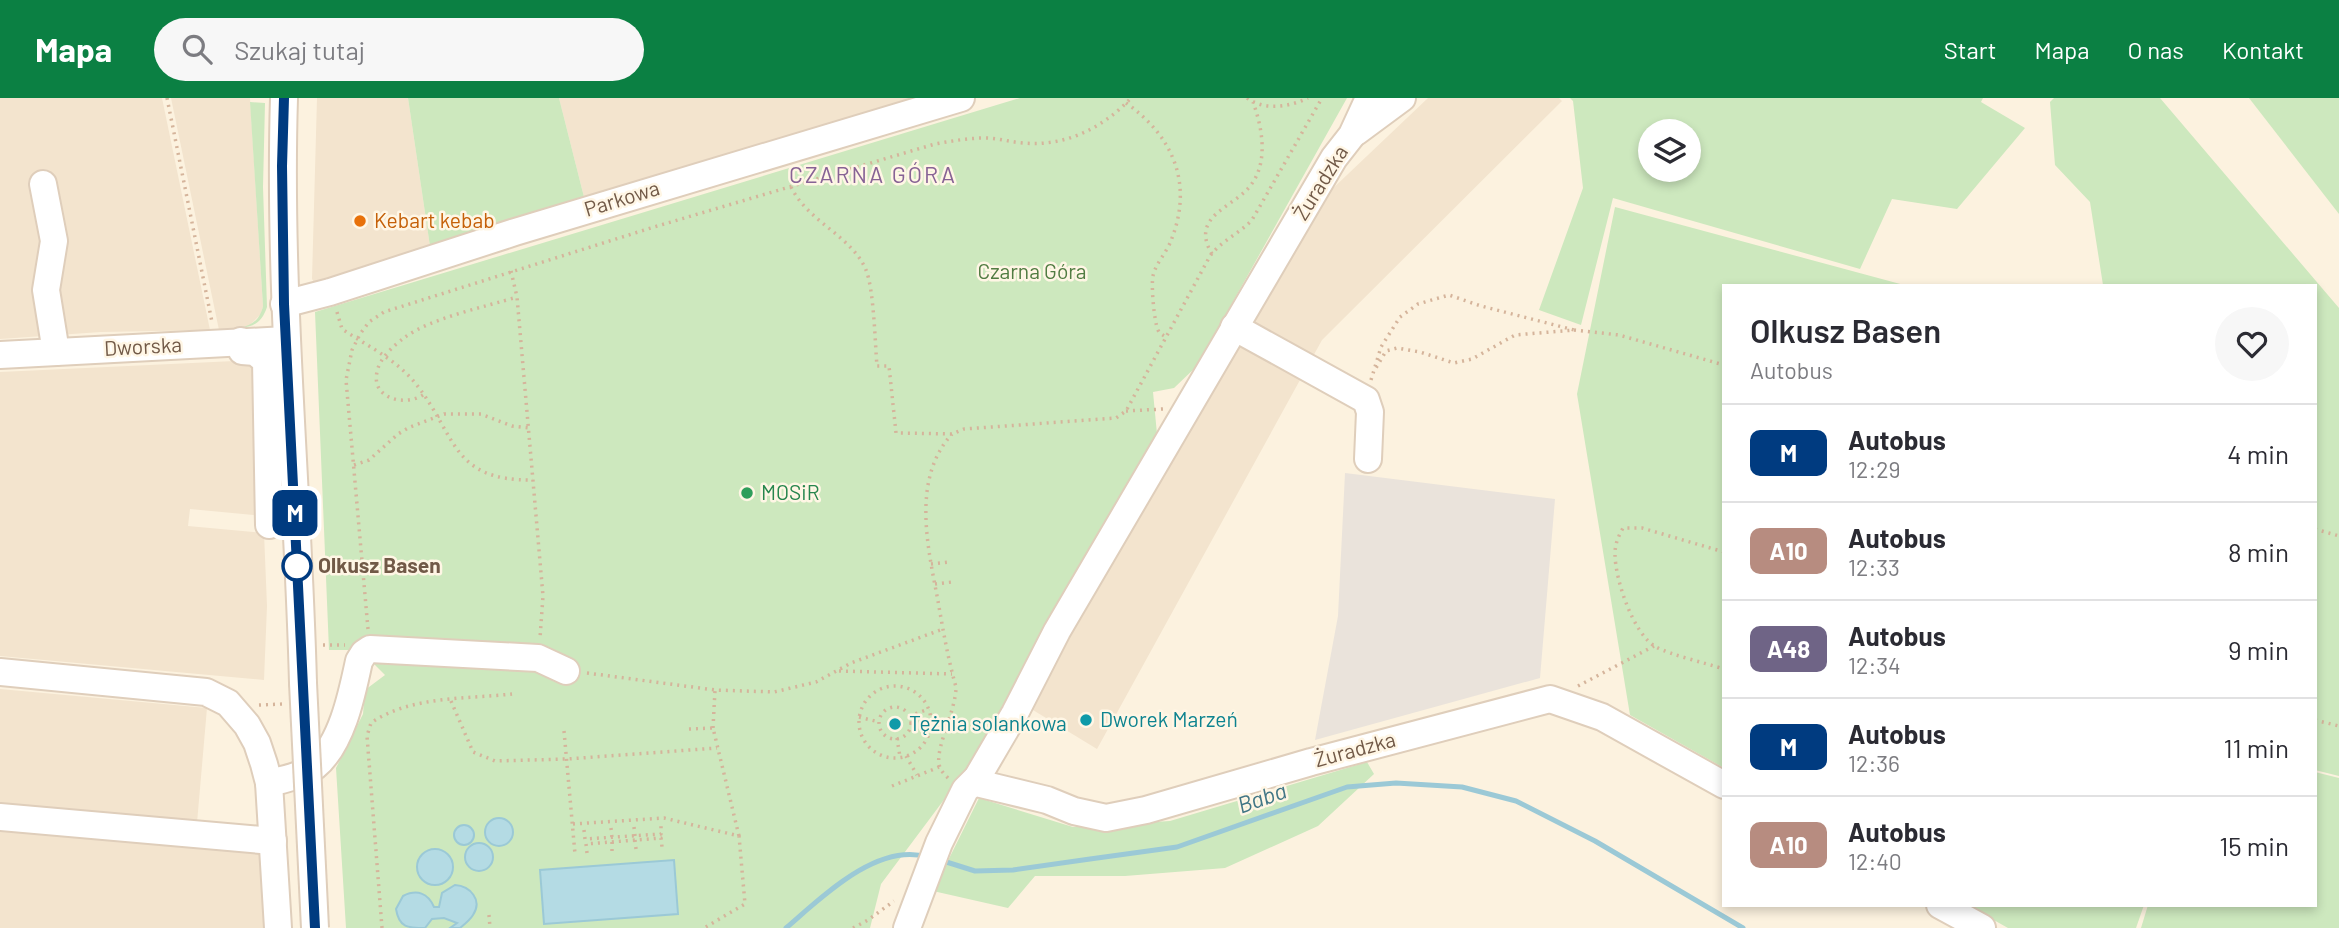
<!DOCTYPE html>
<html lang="pl">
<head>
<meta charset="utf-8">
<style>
	body { margin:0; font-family:Barlow,sans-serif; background:#f7f7f7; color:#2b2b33; height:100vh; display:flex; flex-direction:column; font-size:26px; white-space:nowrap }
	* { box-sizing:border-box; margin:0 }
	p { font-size:23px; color:#7c7c81 }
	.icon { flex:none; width:38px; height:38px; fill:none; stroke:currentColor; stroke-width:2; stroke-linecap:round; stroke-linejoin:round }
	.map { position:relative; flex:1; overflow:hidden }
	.sheet { position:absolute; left:1722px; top:186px; width:595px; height:623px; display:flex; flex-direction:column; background:#fff; border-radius:0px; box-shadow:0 4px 10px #0003 }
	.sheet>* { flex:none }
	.badge { padding:0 14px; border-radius:10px; font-size:24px; line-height:46px }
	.controls { position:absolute; left:1638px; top:21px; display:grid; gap:14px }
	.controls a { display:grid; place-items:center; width:63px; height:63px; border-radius:50%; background:#fff; box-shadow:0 4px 10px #0003; font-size:35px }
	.map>.badge { position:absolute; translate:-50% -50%; box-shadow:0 0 0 4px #fff }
	.round { display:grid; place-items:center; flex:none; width:74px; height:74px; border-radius:37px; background:#f7f7f7 }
	.headline { display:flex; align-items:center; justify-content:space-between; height:119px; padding:0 28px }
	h1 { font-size:33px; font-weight:600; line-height:52px }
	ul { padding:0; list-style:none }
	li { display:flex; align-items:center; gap:21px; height:98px; padding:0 28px; border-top:2px solid #e1e1e2 }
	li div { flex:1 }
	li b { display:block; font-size:26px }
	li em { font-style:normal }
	li .badge { min-width:77px; font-weight:700; text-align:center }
	header { display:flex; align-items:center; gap:42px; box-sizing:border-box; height:98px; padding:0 35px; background:#0b8043; color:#fff }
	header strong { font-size:33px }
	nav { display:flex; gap:38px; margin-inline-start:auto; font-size:24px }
	.search { width:490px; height:63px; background:#f7f7f7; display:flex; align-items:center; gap:18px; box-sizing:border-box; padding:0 24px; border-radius:38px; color:#7c7c81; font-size:26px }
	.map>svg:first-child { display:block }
</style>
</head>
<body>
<header>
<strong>Mapa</strong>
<div class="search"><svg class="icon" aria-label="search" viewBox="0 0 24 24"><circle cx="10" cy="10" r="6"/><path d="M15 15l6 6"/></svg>Szukaj tutaj</div>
<nav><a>Start</a><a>Mapa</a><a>O nas</a><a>Kontakt</a></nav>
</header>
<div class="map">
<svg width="2339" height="830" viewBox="0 0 2339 830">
	<rect width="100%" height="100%" fill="#fcf2df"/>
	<g fill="#f3e4ce">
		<polygon points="0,0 162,0 210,232 101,234 0,241"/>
		<polygon points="171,0 250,0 263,208 261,216 249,228 219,232"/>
		<polygon points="317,0 408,0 431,155 316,187 312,181"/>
		<polygon points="559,0 929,0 586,107"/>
		<polygon points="1428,0 1559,0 1562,3 1322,242 1097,651 1028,609 1254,209 1328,95"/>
		<polygon points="257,262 264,418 190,411 188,428 264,435 267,508 264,582 0,558 0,274"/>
		<polygon points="0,591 207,610 197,725 0,709"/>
		<polygon points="0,729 259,753 262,758 264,830 0,830"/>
	</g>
	<polygon fill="#eae3db" points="1345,375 1555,401 1540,580 1315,642 1338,518"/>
	<g fill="#cde8be" fill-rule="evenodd">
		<polygon points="408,0 559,0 586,107 431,155"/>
		<polygon points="1020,0 1347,0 1197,268 1174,290 1153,294 1157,336 1066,504 963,681 946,699 881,786 870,830 346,830 336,670 363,616 365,592 385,577 360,552 329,552 315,214"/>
		<path d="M1570 0H1983L1981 4 2025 30 1957 111 1892 101 1860 171 1613 100 1581 227 1539 212 1583 90 1573 3ZM1650 33H1689V72H1650Z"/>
		<polygon points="2054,0 2160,0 2339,210 2339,678 2315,672 2315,187 2103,187 2090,104 2055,67 2050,4"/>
		<polygon points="2250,0 2339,0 2339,116 2249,0"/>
		<path d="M250 4 265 5 263 89 267 209C262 224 254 229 239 230 252 227 260 222 263 208Z"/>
		<polygon points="1615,109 1904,187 1724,187 1724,670 1630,617 1577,296"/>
		<polygon points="1367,664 1374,676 1318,728 1225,770 1125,778 1035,778 1008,810 933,793 979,700 1073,729 1170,723"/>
		<polygon points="2315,674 2339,680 2339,830 2141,830 2148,807 2315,807"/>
		<polygon points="1967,807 2144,807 2136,830 2008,830"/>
	</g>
	<g fill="#b4dbe4" stroke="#9bc9d6" stroke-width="2">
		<circle cx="499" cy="734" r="14"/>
		<circle cx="464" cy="737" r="10"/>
		<circle cx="479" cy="759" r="14"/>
		<circle cx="435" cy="769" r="18"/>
		<polygon points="674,762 678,816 544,826 540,772"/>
		<path d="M455 787C470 788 483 802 473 817 470 822 465 826 460 830H450L457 825 444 820 432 821 425 830C408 830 399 830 396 811L403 798C417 791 428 795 434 809H439L442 795Z"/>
	</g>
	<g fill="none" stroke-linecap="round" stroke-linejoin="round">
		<g stroke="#9bc9d6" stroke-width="5">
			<polyline points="940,762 975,773 1013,772 1090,761 1177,749 1347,689 1396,685 1462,689 1516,703 1595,743 1743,830"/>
			<path d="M786 830C821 800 877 744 927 759"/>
		</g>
		<defs>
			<g id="minor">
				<path d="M284 0C278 195 298 390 303 585"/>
				<polyline points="1356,34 1402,0"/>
				<polyline points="43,86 54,143 46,192 56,254"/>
				<polyline points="284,206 330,194 515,134 961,0"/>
				<polyline points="1234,229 1366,302 1370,314 1368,361"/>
				<polyline points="241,243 242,253 255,254 266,263 269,427"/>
				<polyline points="0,257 286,242"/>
				<polyline points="0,574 206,594 228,605 247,627 257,645 264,666 269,685 278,830"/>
				<polyline points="977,680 981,686 1047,702 1074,713 1106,720 1146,712 1311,664 1550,601 1602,619 1724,687"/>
				<path d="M269 685C285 681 302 678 315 668 342 646 352 596 359 563L364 555 370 551 538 560 566 573"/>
				<polyline points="0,719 273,743"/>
				<polyline points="1940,807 1982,830"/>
				<polyline points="907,830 939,745 965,692 977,680 1015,615 1057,533 1334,60 1352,37 1369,0"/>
			</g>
		</defs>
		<use href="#minor" stroke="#dfcebb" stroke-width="30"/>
		<g stroke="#d5b49b" stroke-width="3.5" stroke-dasharray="2 5" stroke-linecap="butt">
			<polyline points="167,0 212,224"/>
			<path d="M1247 0C1265 13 1289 9 1308 0"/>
			<path d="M1126 5C1173 38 1193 85 1172 140 1168 153 1155 166 1153 178 1151 187 1154 223 1158 232 1160 236 1161 236 1166 239"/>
			<path d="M791 89C808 124 852 138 866 172 874 192 875 245 877 268H889L896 335 952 336 964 331 1116 320 1126 313 1210 158C1222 142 1239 136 1252 122L1322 0"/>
			<path d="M1212 156C1188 116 1238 109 1253 84 1268 61 1262 29 1253 4"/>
			<polyline points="511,173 517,199 543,498 540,540"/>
			<path d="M337 214 342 231C367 248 396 261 416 286 457 338 451 383 533 382"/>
			<polyline points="1574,232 1619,237 1724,267"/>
			<polyline points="1371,282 1381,249 1400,219 1418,206 1449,197 1481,208 1574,232 1515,237 1472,261 1454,265 1420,254 1397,250 1386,253 1373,275"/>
			<path d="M423 297C404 309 371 300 377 274 379 261 394 247 404 240 430 220 485 209 517 199"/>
			<polyline points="1126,313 1163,311"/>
			<polyline points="354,367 369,362 398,336 410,329 444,316 481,316 512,328 529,330"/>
			<polyline points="2315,431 2339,438"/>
			<path d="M1724 454 1642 430H1623C1618 439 1615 446 1615 456 1615 481 1633 536 1656 549 1671 557 1705 565 1724 571"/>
			<polyline points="931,466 949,464"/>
			<polyline points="935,486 952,484"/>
			<path d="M368 531 346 282 352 252 360 236 369 224 384 214 654 129 935 46C952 43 968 40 985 40 998 40 1010 44 1023 45 1065 49 1103 30 1131 0"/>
			<polyline points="323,547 345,547"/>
			<polyline points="839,573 952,576"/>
			<polyline points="587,575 715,592 774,594 816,584 851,565 943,531"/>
			<polyline points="1578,588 1654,548"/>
			<circle cx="895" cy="624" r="36"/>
			<polyline points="451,603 473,654 495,663 567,661 717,650"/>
			<polyline points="259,607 283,606"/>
			<circle cx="895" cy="625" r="16"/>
			<polyline points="909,618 929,611"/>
			<polyline points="859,619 879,624"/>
			<polyline points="2315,622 2339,628"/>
			<polyline points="713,630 715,592"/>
			<polyline points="689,631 713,630 739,738"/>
			<polyline points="564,633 575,756"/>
			<polyline points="897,640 900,659"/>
			<polyline points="906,658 917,677"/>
			<path d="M948 680C944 676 940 672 939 666 936 648 956 612 956 589 948 561 943 532 938 503 928 450 911 381 952 336"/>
			<polyline points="892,688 939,669"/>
			<polyline points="573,726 664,720 739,738 745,806 704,830"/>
			<polyline points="634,729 635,738"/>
			<polyline points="611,730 612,740"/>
			<polyline points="584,732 585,741 661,736 661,726"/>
			<polyline points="635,742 636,751"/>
			<polyline points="612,744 612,753"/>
			<polyline points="587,755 586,746 661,740 662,749"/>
			<polyline points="489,817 490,830"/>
			<path d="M382 830 367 638 371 625C409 598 467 601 512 596"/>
			<polyline points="853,830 868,822 894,803"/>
		</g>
		<use href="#minor" stroke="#fff" stroke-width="26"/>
		<defs>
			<polyline id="minor-bridge" points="303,585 315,830"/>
		</defs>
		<use href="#minor-bridge" stroke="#dfcebb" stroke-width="30" stroke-linecap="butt"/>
		<use href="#minor-bridge" stroke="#fff" stroke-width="26"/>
	</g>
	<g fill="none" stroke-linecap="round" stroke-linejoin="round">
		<defs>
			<polyline id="line" points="284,0 282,68 284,206 315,830"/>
		</defs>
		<use href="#line" stroke="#fff" stroke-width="16"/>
		<use href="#line" stroke="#003b80" stroke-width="10"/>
	</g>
	<circle fill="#e8710a" stroke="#fff6e5" stroke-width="2.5" cx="360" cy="123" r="7"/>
	<circle fill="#2e9e5b" stroke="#fff6e5" stroke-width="2.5" cx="747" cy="395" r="7"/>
	<circle fill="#fff" stroke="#003b80" stroke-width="3.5" cx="297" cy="468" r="14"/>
	<g fill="#0f9aa8" stroke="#fff6e5" stroke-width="2.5">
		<circle cx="1086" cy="622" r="7"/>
		<circle cx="895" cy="626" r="7"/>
	</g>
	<g text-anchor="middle" stroke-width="5" stroke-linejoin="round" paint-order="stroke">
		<g font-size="21" fill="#715947" stroke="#fff6e5">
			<text transform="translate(1321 85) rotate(-58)" y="7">Żuradzka</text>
			<text transform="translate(622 101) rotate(-17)" y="7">Parkowa</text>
			<text transform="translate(143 249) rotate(-3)" y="7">Dworska</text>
			<text transform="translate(1355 652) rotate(-15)" y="7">Żuradzka</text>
		</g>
		<g font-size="21" fill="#c56008" stroke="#fff6e5" text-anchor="start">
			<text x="374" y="130">Kebart kebab</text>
		</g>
		<g font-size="21" fill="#517c42" stroke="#fff6e5">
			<text x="1032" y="181">Czarna Góra</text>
		</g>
		<g font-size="21" fill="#27864d" stroke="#fff6e5" text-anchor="start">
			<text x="761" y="402">MOSiR</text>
		</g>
		<g font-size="21" font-weight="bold" fill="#715947" stroke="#fff6e5" text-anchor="start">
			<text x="318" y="475">Olkusz Basen</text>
		</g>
		<g font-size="21" fill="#0d838f" stroke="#fff6e5" text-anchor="start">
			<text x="1100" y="629">Dworek Marzeń</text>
			<text x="909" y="633">Tężnia solankowa</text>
		</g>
		<g font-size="23" letter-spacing="2" fill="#876395" stroke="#fff6e5">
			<text x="873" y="85">CZARNA GÓRA</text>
		</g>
		<g font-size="23" font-style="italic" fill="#417685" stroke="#fff6e5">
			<text transform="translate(1262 700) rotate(-19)" y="8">Baba</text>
		</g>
	</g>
</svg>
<div class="controls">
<a><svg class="icon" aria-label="layers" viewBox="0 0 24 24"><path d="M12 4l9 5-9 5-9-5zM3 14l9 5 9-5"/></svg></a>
</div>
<b class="badge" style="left:295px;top:415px;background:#003b80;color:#fff">M</b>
<section class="sheet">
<div class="headline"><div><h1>Olkusz Basen</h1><p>Autobus</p></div><a class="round"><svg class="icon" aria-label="heart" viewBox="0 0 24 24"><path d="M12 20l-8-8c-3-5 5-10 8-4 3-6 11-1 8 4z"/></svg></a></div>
<ul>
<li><span class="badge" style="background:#003b80;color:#fff">M</span><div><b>Autobus</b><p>12:29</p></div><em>4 min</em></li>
<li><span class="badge" style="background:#b78c80;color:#fff">A10</span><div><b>Autobus</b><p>12:33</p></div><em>8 min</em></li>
<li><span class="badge" style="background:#6f6486;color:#fff">A48</span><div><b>Autobus</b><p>12:34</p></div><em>9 min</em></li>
<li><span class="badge" style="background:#003b80;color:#fff">M</span><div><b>Autobus</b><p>12:36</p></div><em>11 min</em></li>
<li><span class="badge" style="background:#b78c80;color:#fff">A10</span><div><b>Autobus</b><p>12:40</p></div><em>15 min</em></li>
</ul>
</section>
</div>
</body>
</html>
